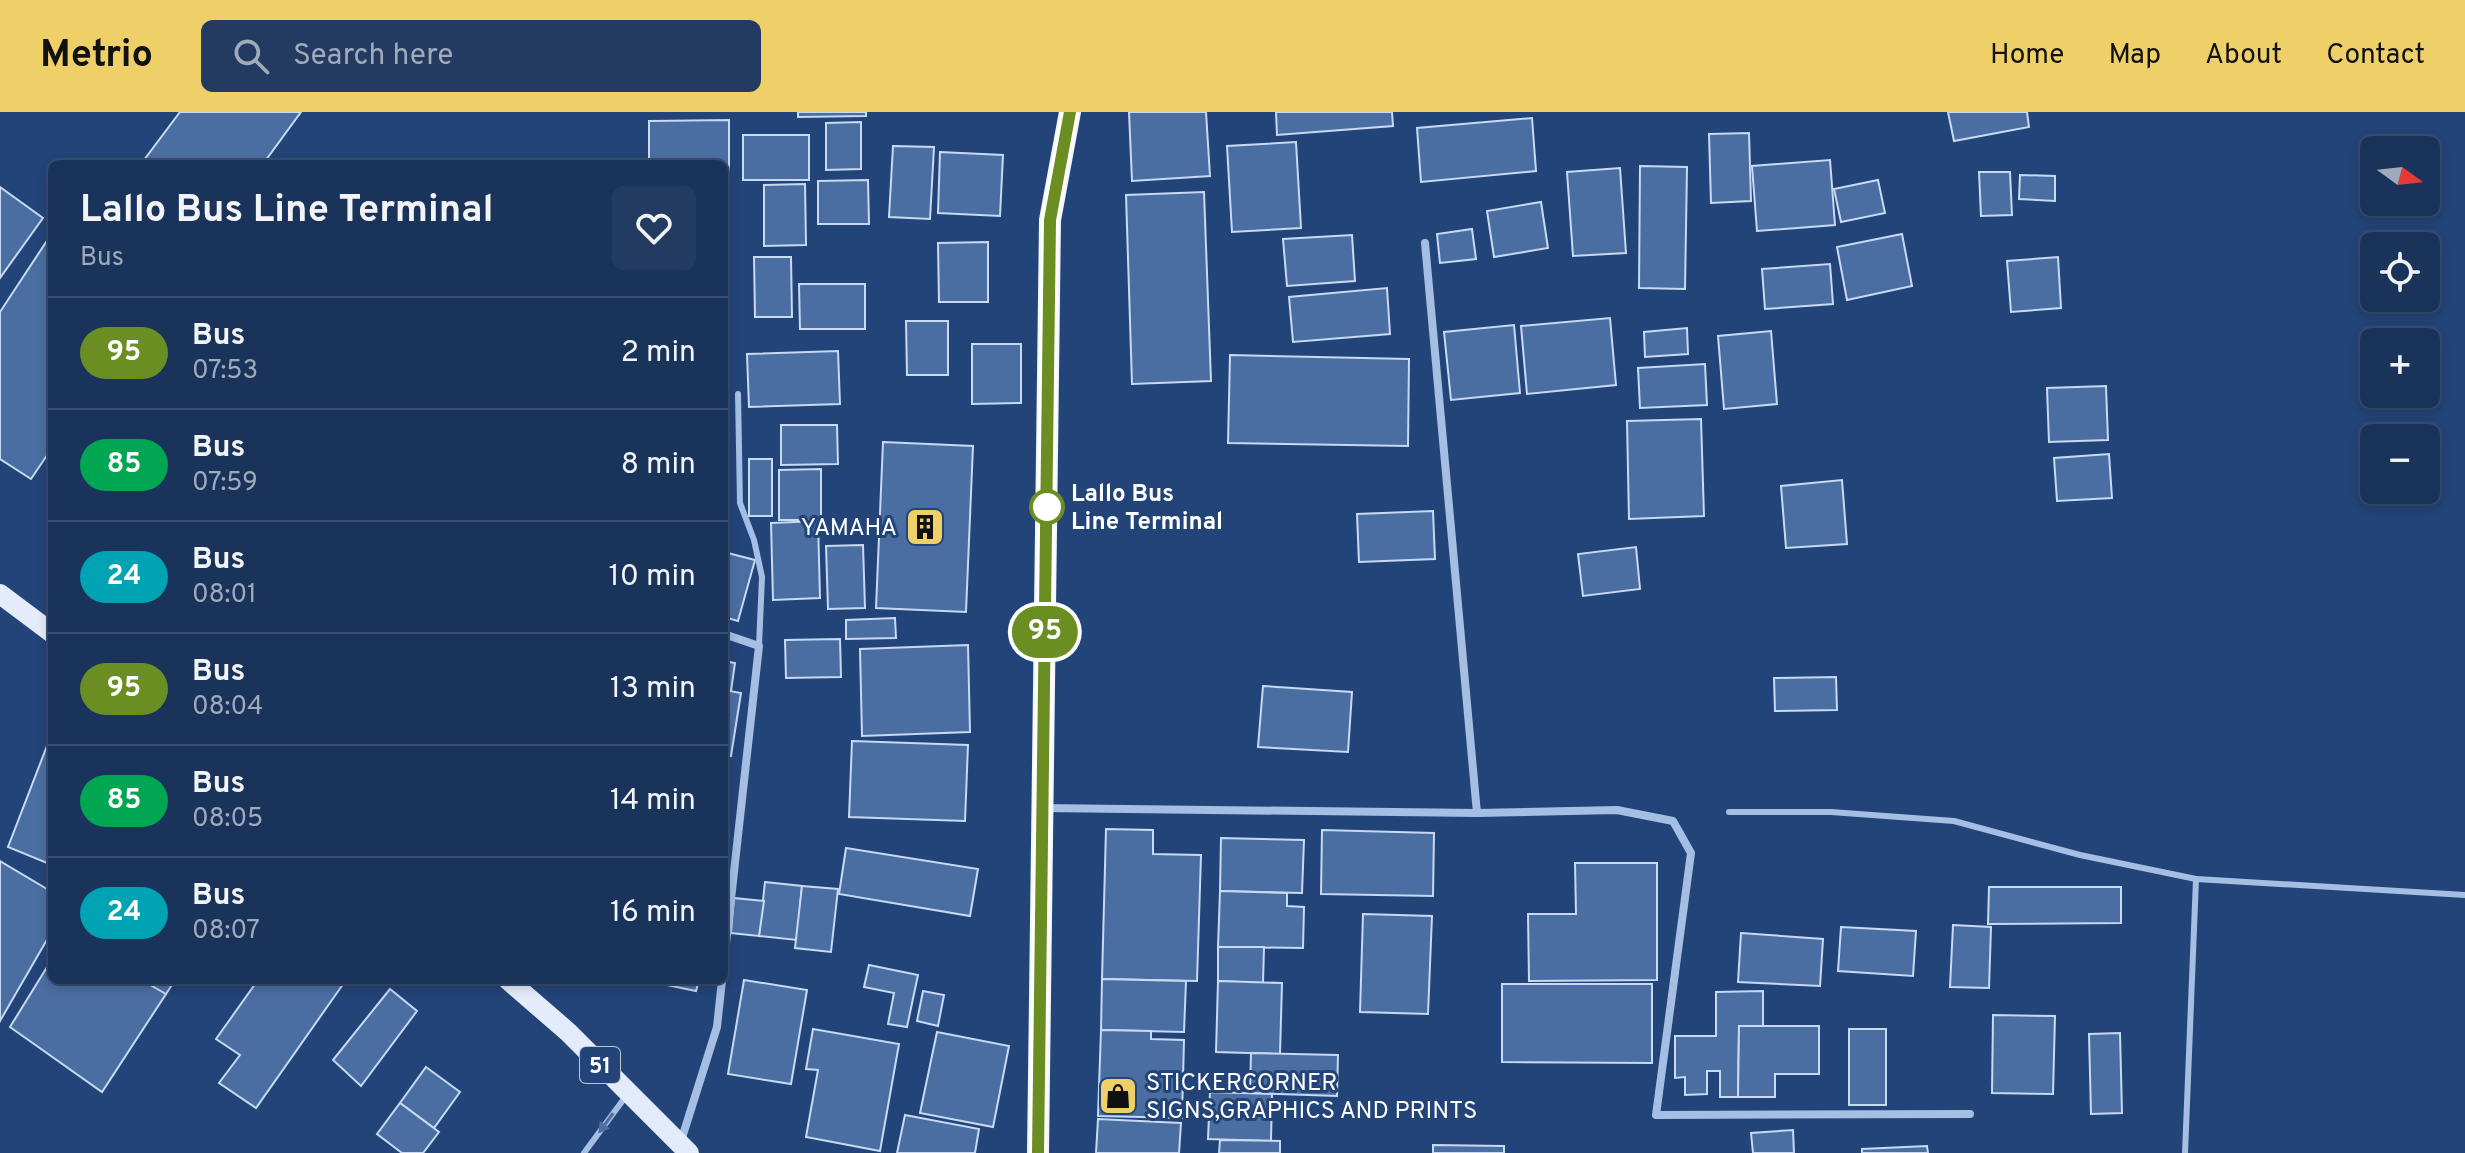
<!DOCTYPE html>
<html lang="en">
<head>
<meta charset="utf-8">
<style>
	body { margin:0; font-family:Overpass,sans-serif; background:#233b60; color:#f1f3f6; height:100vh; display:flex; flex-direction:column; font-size:30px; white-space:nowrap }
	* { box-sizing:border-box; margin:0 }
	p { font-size:26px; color:#9faabb }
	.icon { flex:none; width:44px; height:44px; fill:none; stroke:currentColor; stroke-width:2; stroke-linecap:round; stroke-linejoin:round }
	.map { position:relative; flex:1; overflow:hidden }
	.details { position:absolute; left:48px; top:48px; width:680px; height:824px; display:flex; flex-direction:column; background:#1a335a; border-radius:12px; box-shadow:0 4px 12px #0003,0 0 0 2px #384e70 }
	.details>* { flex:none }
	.badge { padding:0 16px; border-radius:26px; font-size:28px; line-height:52px }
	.needle { width:52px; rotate:105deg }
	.fabs { position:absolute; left:2360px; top:24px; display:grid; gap:16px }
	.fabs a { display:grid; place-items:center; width:80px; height:80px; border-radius:12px; background:#1a335a; box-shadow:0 4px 12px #0003,0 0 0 2px #384e70; font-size:40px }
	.map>.badge { position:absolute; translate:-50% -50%; box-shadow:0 0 0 4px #fff }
	.round { display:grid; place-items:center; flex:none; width:84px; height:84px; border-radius:12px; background:#233b60 }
	.summary { display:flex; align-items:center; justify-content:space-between; height:136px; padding:0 32px }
	h1 { font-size:38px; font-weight:700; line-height:60px }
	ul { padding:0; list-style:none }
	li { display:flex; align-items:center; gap:24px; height:112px; padding:0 32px; border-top:2px solid #384e70 }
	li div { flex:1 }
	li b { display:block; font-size:30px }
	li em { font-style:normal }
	li .badge { min-width:88px; font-weight:700; text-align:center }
	header { display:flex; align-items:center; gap:48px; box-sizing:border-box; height:112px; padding:0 40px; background:#efcf67; color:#111 }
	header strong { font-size:38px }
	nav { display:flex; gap:44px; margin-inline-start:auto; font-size:28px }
	.search { width:560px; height:72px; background:#233b60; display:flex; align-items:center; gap:20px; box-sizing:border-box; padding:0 28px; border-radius:12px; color:#9faabb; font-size:30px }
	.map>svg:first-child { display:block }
</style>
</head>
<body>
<header>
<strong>Metrio</strong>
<div class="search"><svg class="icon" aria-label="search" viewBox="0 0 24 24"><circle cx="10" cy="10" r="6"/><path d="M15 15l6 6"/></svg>Search here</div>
<nav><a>Home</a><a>Map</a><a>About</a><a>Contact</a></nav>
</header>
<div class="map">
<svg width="2465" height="1041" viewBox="0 0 2465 1041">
	<rect width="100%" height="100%" fill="#234478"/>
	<g fill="#4b6ea2" stroke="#c7d9f3" stroke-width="2">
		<polygon points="180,0 301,0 263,52 141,52"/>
		<polygon points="798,0 866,0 866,4 798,5"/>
		<polygon points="1129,0 1206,0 1210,64 1132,69"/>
		<polygon points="1276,0 1392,0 1393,14 1277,23"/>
		<polygon points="1948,0 2027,0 2029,15 1954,29"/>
		<polygon points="1532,6 1536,59 1421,70 1417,16"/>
		<polygon points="729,8 729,97 724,97 724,52 649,52 649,9"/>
		<polygon points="861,10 861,57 826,58 826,11"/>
		<polygon points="1749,21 1751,89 1711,91 1709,22"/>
		<rect x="743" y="23" width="66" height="45"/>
		<polygon points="1296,30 1301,116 1232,120 1227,34"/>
		<polygon points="893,34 934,35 930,107 889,105"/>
		<polygon points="940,40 1003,43 1000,104 938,101"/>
		<polygon points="1830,48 1835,113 1757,119 1752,54"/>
		<polygon points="1640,54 1687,55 1685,177 1639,176"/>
		<polygon points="1620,56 1626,141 1573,144 1567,60"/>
		<polygon points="1979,60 2010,60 2012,103 1981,104"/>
		<polygon points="2020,63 2055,64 2055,89 2019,87"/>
		<polygon points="868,68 869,112 818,112 818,69"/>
		<polygon points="1878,68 1885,101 1841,110 1834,77"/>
		<polygon points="805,72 806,133 764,134 764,73"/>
		<polygon points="0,75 43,106 0,166"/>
		<polygon points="1204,80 1211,269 1132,272 1126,83"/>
		<polygon points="1541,90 1548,136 1494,145 1487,99"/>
		<polygon points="1472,117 1476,147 1440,151 1437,122"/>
		<polygon points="52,121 52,336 31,367 0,347 0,200"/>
		<polygon points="1902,122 1912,174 1847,188 1837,135"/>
		<polygon points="1352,123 1355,169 1287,174 1283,127"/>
		<polygon points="988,130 988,190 939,190 938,131"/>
		<polygon points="754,145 791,145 792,205 755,205"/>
		<polygon points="2058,145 2061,196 2011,200 2007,149"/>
		<polygon points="1830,152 1833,192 1765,197 1762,157"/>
		<polygon points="799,172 865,172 865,217 800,217"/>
		<polygon points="1387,176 1390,222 1293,230 1289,185"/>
		<polygon points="1610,206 1616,273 1527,282 1521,214"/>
		<polygon points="906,209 948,209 948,263 907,263"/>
		<polygon points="1514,213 1520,281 1451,288 1444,220"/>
		<polygon points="1687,216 1688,242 1645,245 1644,220"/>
		<polygon points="1771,219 1777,292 1724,297 1718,224"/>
		<polygon points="972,232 1021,232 1021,291 972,292"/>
		<polygon points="838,239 840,292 749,295 747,242"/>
		<polygon points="1230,243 1409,247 1408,334 1228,331"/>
		<polygon points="1705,252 1707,293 1640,296 1638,256"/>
		<polygon points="2106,274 2108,328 2049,330 2047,276"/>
		<polygon points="1701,307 1704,404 1629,407 1627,309"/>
		<polygon points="781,313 837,313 838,352 781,353"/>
		<polygon points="883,330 973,334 966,500 876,496"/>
		<polygon points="2109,342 2112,386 2057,389 2054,346"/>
		<rect x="749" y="347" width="23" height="57"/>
		<polygon points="821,357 821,408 779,408 779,358"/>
		<polygon points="1842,368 1847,432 1786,436 1781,374"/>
		<polygon points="1433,399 1435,447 1359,450 1357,402"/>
		<polygon points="818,409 820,486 773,488 771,411"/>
		<polygon points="863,433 865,496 828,497 826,434"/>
		<polygon points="1636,435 1640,477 1583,484 1578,442"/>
		<polygon points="724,440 755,448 738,509 724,505"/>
		<polygon points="895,506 896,526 846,527 846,508"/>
		<polygon points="840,527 841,565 786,566 785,528"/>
		<polygon points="968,533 970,620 862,624 860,537"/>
		<polygon points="724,549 735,551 731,579 724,578"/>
		<polygon points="1836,565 1837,598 1775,599 1774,566"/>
		<polygon points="1263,574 1352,580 1348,640 1258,635"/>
		<polygon points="724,578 741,581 731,644 724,643"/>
		<polygon points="50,626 52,739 47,751 8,735"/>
		<polygon points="852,629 968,633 965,709 849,705"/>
		<polygon points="1106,717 1153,718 1153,742 1201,743 1197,869 1102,867"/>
		<polygon points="1322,718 1434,721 1433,784 1321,782"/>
		<polygon points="1221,726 1304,728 1302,781 1220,779"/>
		<polygon points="846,736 978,757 970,804 839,782"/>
		<polygon points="0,749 52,780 52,819 0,909"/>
		<polygon points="1575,751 1657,751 1657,868 1529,869 1528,802 1576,802"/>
		<polygon points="765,770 802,774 797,828 759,824"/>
		<polygon points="802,774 838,777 831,840 795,836"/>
		<polygon points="1989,775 2121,775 2121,811 1988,812"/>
		<polygon points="1220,779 1287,781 1287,794 1304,795 1303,836 1218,835"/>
		<polygon points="734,786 764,789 759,824 731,821"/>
		<polygon points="1363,802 1432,804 1428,902 1360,900"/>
		<polygon points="1953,813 1991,815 1989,876 1950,875"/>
		<polygon points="1841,815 1916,819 1913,864 1838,859"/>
		<polygon points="1741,821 1823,827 1820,874 1738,870"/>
		<polygon points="1218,835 1264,835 1263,871 1218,869"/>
		<polygon points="52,847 52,868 142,868 166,882 102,980 10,915"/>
		<polygon points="869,853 918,863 907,915 888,912 894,881 864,875"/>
		<polygon points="1102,867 1186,869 1184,920 1101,918"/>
		<polygon points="142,868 175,868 166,882"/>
		<polygon points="258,868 346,868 256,996 219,971 240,943 216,927"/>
		<polygon points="643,868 699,868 696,879"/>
		<polygon points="744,868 807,878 791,972 728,962"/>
		<polygon points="1218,869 1282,871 1280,942 1216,940"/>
		<polygon points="1502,872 1652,872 1652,951 1502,950"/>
		<polygon points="390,877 417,899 361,974 333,948"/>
		<polygon points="923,879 944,883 938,914 917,909"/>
		<polygon points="1763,879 1763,914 1739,914 1738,985 1720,985 1720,959 1707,959 1707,982 1685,983 1685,965 1675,966 1675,924 1716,924 1716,880"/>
		<polygon points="1993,903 2055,904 2053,982 1992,981"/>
		<polygon points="1739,914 1819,914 1819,962 1775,962 1775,985 1738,985"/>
		<polygon points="813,917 899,932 880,1039 806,1025 818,958 806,957"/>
		<rect x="1849" y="917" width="37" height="76"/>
		<polygon points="1101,918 1151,919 1151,927 1184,928 1182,1006 1098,1004"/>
		<polygon points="937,920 1009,934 993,1015 920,1001"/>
		<polygon points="2120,921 2122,1001 2091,1002 2089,922"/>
		<polygon points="1251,941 1338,943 1337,984 1250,981"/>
		<polygon points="426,955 460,980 434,1016 400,991"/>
		<polygon points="1210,980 1272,982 1271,1029 1208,1027"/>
		<polygon points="400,991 439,1020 423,1041 402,1041 377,1022"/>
		<polygon points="905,1003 979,1017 975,1041 897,1041"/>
		<polygon points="1098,1007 1181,1011 1179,1041 1096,1041"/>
		<polygon points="1793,1018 1794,1041 1753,1041 1751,1021"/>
		<polygon points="1220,1028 1280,1029 1280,1041 1219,1041"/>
		<polygon points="1433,1033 1504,1034 1504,1041 1433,1041"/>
		<polygon points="1927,1034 1928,1041 1862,1041 1862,1037"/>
	</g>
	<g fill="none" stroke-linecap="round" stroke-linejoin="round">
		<g stroke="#a4bee4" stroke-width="6">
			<polyline points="738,282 740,391 754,428 762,465 759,534"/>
			<polyline points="1729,700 1831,700 1954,709 2080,743 2196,767 2465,783"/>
			<polyline points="584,1041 626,984"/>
			<polyline points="2185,1041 2196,767"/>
		</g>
		<g stroke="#a4bee4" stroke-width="8">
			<polyline points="1425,131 1477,701"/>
			<polyline points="724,522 759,534 724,850"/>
			<polyline points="1043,696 1477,701 1617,698 1673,709 1691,741 1656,1003 1970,1002"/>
			<polyline points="681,1029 717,915 722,868"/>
		</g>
		<g stroke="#e4ecfc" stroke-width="20">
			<polyline points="0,482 52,521"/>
			<polyline points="508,868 568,920 689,1041"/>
		</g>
		<polyline stroke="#f2f6fe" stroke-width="22" points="1038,1041 1050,108 1070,0"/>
	</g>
	<defs><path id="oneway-solid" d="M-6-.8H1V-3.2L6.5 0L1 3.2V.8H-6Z" transform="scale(2)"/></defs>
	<use fill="#506f9e" href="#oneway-solid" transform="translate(606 1011) rotate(126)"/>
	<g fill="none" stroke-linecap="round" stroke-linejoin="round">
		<defs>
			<polyline id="line" points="1038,1041 1050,108 1070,0"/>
		</defs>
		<use href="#line" stroke="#fff" stroke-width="18"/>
		<use href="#line" stroke="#6b8e23" stroke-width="12"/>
	</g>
	<defs>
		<symbol id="building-square" viewBox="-11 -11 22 22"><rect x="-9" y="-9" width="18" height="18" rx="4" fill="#efcf67" stroke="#234478"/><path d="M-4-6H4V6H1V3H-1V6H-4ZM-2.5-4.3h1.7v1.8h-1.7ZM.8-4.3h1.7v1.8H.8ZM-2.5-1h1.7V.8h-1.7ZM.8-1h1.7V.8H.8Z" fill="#111"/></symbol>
		<symbol id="shop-square" viewBox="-11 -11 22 22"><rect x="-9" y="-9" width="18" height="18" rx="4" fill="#efcf67" stroke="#234478"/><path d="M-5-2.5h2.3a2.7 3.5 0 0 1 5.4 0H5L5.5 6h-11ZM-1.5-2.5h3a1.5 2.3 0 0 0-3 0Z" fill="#111"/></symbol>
	</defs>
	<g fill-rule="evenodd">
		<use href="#building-square" x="903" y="393" width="44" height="44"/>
		<use href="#shop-square" x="1096" y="962" width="44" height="44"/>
	</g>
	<circle fill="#fff" stroke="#6b8e23" stroke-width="4" cx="1047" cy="395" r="16"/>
	<g text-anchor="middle" stroke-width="6" stroke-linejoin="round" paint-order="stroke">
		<rect fill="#234478" stroke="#bdc7d6" stroke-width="2" x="580" y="935" width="40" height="36" rx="6"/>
		<g font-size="22" font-weight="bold" fill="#fff">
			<text x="600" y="961">51</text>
		</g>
		<g font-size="24" font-weight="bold" fill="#fff" stroke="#234478" text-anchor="start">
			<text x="1071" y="389">Lallo Bus<tspan x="1071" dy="28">Line Terminal</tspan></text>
		</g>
		<g font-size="24" fill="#fff" stroke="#234478" text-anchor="end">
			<text x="897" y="423">YAMAHA</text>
			<text x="1146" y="978" text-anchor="start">STICKERCORNER<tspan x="1146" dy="28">SIGNS,GRAPHICS AND PRINTS</tspan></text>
		</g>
	</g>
</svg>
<div class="fabs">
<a><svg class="needle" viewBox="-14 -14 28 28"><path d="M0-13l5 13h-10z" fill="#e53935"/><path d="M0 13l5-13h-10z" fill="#9faabb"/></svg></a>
<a><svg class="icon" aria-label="locate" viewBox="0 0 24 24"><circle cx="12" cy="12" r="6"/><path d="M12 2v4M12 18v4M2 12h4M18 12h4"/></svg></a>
<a>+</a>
<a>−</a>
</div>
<b class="badge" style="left:1045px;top:520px;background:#6b8e23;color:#fff">95</b>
<section class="details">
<div class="summary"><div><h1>Lallo Bus Line Terminal</h1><p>Bus</p></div><a class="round"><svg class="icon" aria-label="heart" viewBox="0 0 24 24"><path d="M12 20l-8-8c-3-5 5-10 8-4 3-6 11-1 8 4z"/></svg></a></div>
<ul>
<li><span class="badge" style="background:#6b8e23;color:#fff">95</span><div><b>Bus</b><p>07:53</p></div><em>2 min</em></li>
<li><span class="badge" style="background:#00a651;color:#fff">85</span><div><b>Bus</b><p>07:59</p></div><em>8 min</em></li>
<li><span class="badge" style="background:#00a3b4;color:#fff">24</span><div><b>Bus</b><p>08:01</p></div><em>10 min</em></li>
<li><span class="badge" style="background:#6b8e23;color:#fff">95</span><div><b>Bus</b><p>08:04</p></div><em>13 min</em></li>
<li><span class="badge" style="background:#00a651;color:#fff">85</span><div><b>Bus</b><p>08:05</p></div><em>14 min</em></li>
<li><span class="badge" style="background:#00a3b4;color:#fff">24</span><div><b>Bus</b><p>08:07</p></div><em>16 min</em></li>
</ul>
</section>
</div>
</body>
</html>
